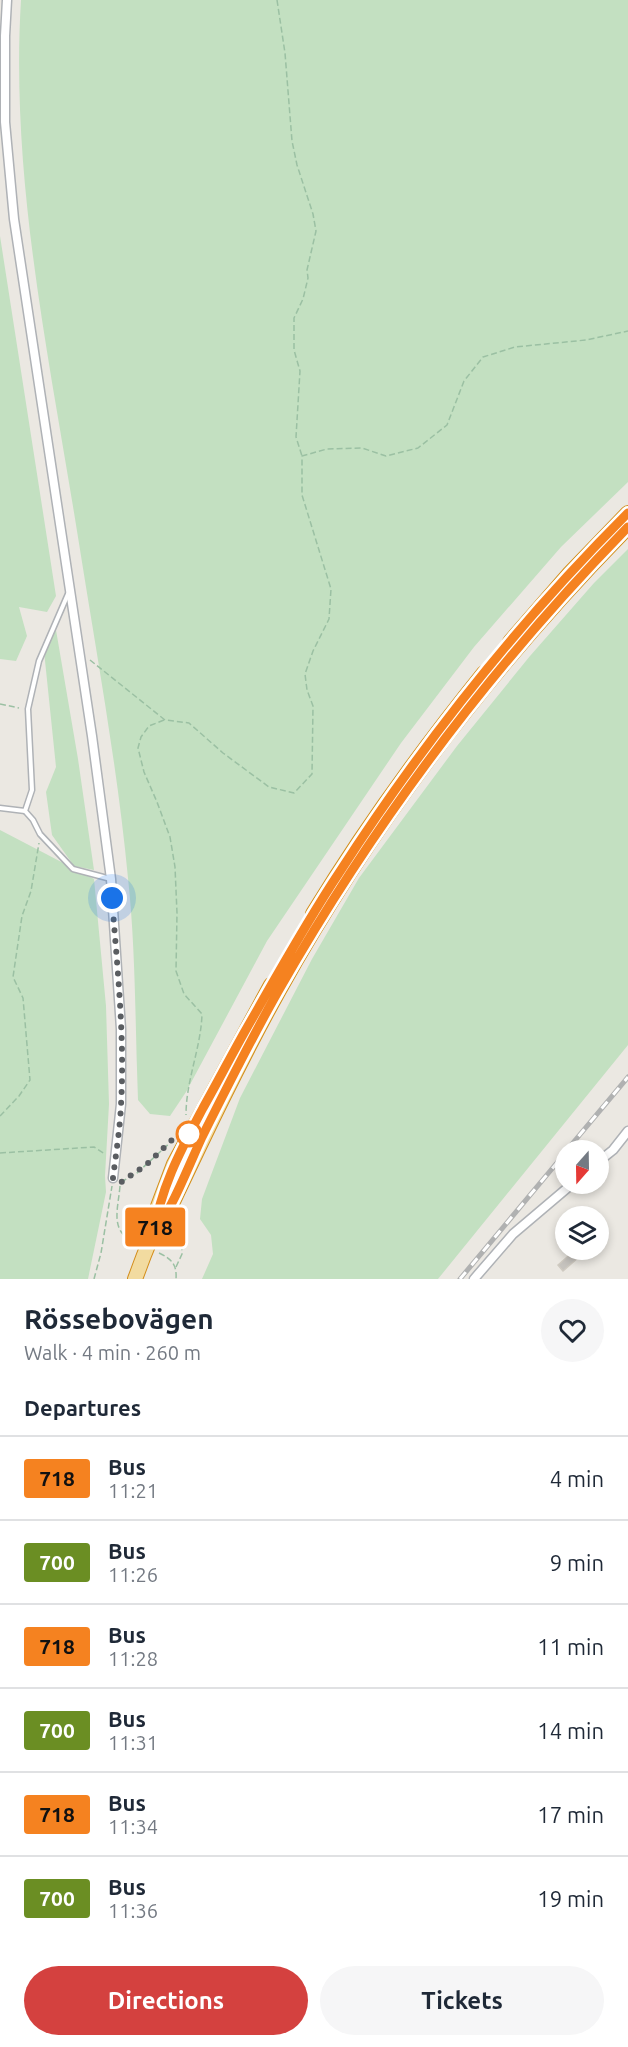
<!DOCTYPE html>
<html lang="en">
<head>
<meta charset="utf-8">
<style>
	body { margin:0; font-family:Ubuntu,sans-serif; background:#f6f6f7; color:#1f2937; height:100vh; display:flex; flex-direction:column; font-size:22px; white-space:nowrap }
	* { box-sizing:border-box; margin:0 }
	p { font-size:20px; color:#747a83 }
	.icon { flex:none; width:33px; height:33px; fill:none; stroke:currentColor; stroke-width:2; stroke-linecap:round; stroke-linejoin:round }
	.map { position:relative; height:1279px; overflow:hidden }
	.details { display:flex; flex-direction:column; background:#fff; flex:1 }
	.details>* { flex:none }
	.badge { padding:0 12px; border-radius:4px; font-size:21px; line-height:39px }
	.needle { width:39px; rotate:200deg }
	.fabs { position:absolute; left:555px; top:1140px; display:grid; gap:12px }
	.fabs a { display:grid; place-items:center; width:54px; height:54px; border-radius:50%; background:#fff; box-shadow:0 3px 9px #0003; font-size:30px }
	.you { position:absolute; width:30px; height:30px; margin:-15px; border:4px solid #fff; border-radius:50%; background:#1a73e8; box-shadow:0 0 0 9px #1a73e833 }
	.map>.badge { position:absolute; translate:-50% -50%; box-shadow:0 0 0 3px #fff }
	h2 { padding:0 24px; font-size:22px; line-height:54px }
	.round { display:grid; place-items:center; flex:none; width:63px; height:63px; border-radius:32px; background:#f6f6f7 }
	.headline { display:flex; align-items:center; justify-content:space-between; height:102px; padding:0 24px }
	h1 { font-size:28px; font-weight:600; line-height:45px }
	.cta { display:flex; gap:12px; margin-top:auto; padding:12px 24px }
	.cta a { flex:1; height:69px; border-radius:36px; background:#d4413f; color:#fff; font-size:24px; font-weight:600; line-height:69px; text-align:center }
	.cta a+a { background:#f6f6f7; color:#1f2937 }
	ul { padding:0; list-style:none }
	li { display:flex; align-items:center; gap:18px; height:84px; padding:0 24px; border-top:2px solid #e0e1e3 }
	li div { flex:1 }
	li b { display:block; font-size:22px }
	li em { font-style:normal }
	li .badge { min-width:66px; font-weight:700; text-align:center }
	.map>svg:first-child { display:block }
</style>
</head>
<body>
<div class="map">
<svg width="628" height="1279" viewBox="0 0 628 1279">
	<rect width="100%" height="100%" fill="#ebe8e2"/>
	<g fill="#c3e0c1">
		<path d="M21 0H628V482L561 547 474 647 401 743 267 941 186 1092 170 1116 150 1114 138 1100C135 1026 136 952 128 878 117 762 95 646 77 531 49 356 10 178 21 0Z"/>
		<polygon points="0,236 56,596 47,612 19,607 27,636 16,661 0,659"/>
		<polygon points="628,549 628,1045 438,1279 202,1279 213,1254 211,1235 200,1219 202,1199 240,1098 312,959 359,878 457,746 530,656 594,583"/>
		<polygon points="56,630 78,759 94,870 74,866 52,835 46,792 56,767 44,651"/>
		<polygon points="0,830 94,879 106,1006 109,1104 105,1176 106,1192 88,1279 0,1279"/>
	</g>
	<polygon fill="#c6c3be" stroke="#cfcac1" stroke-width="1.5" points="574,1251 579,1257 563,1271 558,1265"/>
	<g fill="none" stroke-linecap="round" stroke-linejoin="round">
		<defs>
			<g id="service">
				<polyline points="68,594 39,661 28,709 32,790 25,811 33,820 40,834 73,869 111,879"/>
				<polyline points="0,808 25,811"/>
			</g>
			<g id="minor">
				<polyline points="7,0 5,36 5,122 14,219 92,736 111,879 121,1029 121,1104 113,1178"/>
				<polyline points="598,1162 613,1150 628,1131"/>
				<polyline points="474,1279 513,1234 572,1184"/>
			</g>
			<g id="trunk">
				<polyline points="510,642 570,573 628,513"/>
				<path d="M313 914C364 830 422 750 484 673"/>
				<polyline points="154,1232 157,1209 174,1164 271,985"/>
				<path d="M135 1279C141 1264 146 1247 154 1233 159 1225 165 1218 169 1210 204 1136 239 1062 279 990 373 821 492 665 628 527"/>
			</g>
		</defs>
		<use href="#service" stroke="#afb2b6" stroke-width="7"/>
		<use href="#minor" stroke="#afb2b6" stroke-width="11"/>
		<use href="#trunk" stroke="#d38d1a" stroke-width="16"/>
		<g stroke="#9bc0a3" stroke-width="1.5" stroke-dasharray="6 3" stroke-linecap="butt">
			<polyline points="277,0 285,53 292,141 297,165 313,214 316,231 307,270 308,278 303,299 294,318 294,350 300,371 296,437 302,456"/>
			<polyline points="90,660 165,720 189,723 223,753 269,787 294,793 312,774 313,706 307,690 305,674 313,651 329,619 331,589 302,495 302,456 327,449 362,448 386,456 418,448 447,425 464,381 483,357 515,347 586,340 628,331"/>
			<polyline points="0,704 19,708"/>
			<path d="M164 720 149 726 141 737 138 748 144 772 157 802 170 837 175 867 177 913 176 971 184 994 202 1014C201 1048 186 1080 186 1115"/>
			<polyline points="0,1116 19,1096 30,1080 23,998 13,977 22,916 31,891 39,843"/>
			<polyline points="0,1153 94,1147 105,1154"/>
			<polyline points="121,1182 137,1173 173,1140"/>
			<path d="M120 1186C118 1210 109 1232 136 1243"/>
			<path d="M159 1253C172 1259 177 1265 176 1279"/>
			<polyline points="176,1267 182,1254 180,1216"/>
			<polyline points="94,1279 101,1253 112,1186"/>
		</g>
		<use href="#service" stroke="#fff" stroke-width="4"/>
		<use href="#minor" stroke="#fff" stroke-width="8"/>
		<use href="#trunk" stroke="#f2dba0" stroke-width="14"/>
		<defs>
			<g id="rail">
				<polyline points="567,1150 628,1077"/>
				<polyline points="460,1279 566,1152"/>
			</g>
		</defs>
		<use href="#rail" stroke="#b0b1b1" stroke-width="5"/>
		<use href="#rail" stroke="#fff" stroke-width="3" stroke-dasharray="9" stroke-linecap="butt"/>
	</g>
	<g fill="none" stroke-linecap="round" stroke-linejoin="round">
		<defs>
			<path id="line" d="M628 513C519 622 422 744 339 873 305 924 275 979 244 1033 230 1058 217 1083 203 1108 182 1148 160 1188 154 1234 174 1204 187 1170 202 1137 227 1087 252 1037 280 988 376 820 493 665 628 527"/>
		</defs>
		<use href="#line" stroke="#fff" stroke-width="14"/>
		<use href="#line" stroke="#f58220" stroke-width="9"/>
		<path stroke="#5a5d61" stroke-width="6" stroke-dasharray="0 10.8" d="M112 898C117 967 125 1036 121 1105 120 1129 116 1153 113 1178L120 1183 146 1165 178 1134H189"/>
	</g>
	<circle fill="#fff" stroke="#f58220" stroke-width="3" cx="189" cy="1134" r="12"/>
</svg>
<div class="fabs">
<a><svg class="needle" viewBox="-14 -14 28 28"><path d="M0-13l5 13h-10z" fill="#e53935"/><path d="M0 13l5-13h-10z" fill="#747a83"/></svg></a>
<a><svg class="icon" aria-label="layers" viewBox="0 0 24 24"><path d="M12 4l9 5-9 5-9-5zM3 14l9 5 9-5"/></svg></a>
</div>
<div class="you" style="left:112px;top:898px"></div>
<b class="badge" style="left:155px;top:1227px;background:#f58220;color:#111">718</b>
</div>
<section class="details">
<div class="headline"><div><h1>Rössebovägen</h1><p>Walk · 4 min · 260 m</p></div><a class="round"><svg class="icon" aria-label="heart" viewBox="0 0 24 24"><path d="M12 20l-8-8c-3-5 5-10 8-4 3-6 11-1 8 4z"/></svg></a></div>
<h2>Departures</h2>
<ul>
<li><span class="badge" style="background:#f58220;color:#111">718</span><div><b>Bus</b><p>11:21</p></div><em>4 min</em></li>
<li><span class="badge" style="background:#6b8e23;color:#fff">700</span><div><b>Bus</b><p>11:26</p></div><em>9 min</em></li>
<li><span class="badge" style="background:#f58220;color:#111">718</span><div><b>Bus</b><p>11:28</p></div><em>11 min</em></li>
<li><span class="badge" style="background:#6b8e23;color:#fff">700</span><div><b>Bus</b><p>11:31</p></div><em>14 min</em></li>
<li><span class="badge" style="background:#f58220;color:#111">718</span><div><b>Bus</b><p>11:34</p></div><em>17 min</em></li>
<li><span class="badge" style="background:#6b8e23;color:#fff">700</span><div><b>Bus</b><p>11:36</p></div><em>19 min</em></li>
</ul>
<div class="cta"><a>Directions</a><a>Tickets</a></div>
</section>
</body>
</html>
